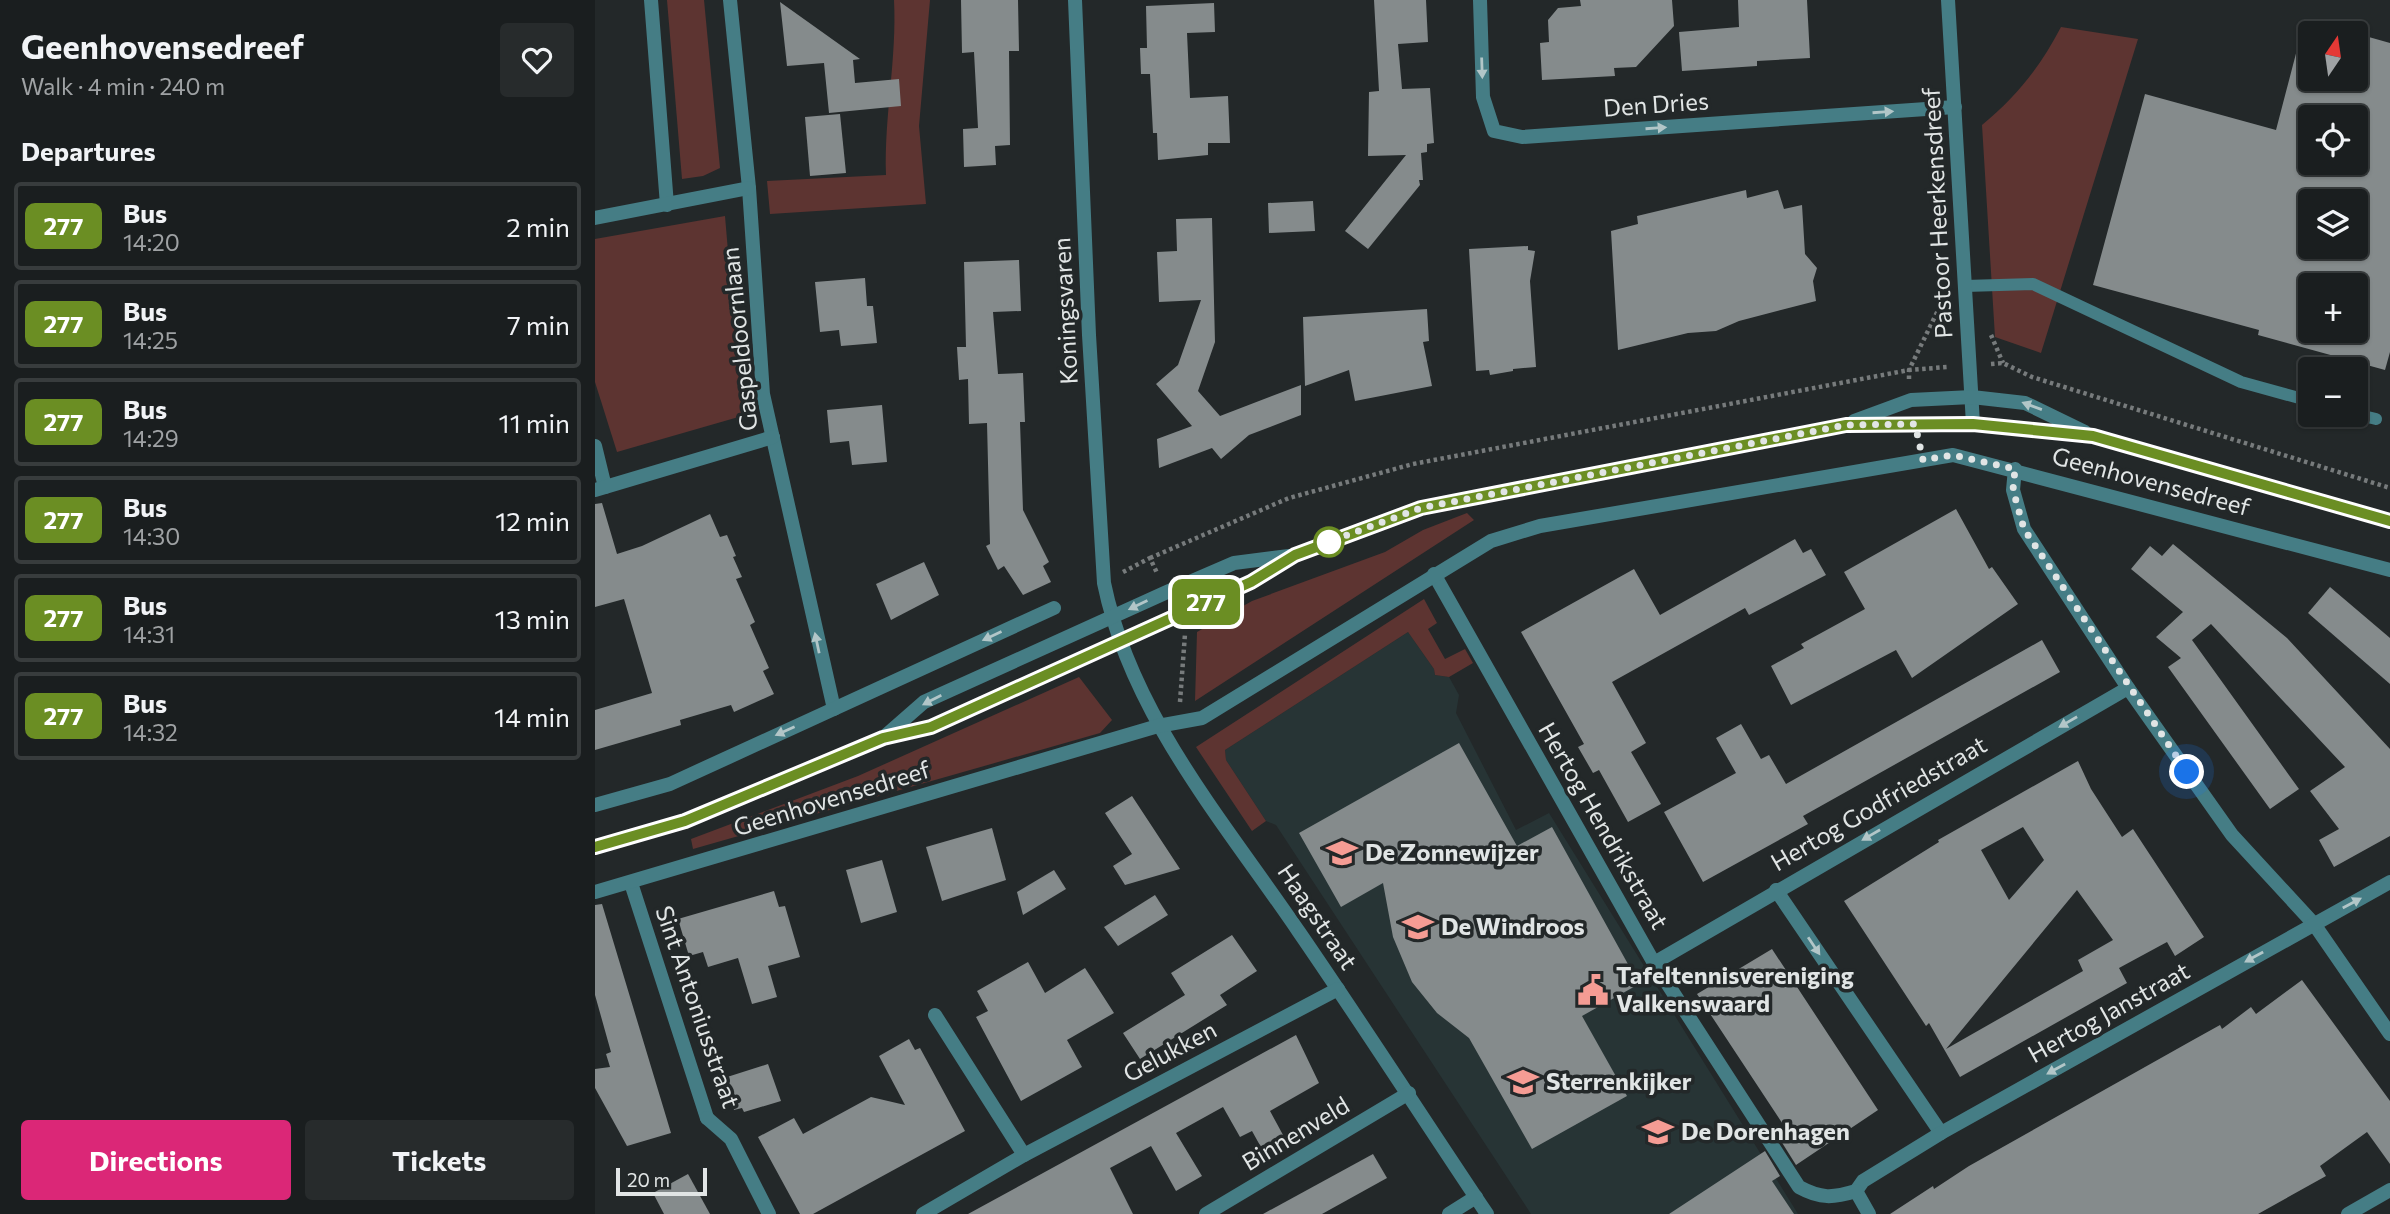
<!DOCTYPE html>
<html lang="en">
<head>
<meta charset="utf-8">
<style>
	body { margin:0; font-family:Commissioner,sans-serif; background:#272b2c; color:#f1f3f6; height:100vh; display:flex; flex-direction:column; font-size:26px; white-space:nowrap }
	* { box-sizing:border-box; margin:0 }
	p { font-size:23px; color:#9fa2a4 }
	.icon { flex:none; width:38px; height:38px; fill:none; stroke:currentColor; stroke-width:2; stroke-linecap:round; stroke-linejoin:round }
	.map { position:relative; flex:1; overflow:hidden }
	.sheet { display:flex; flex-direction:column; background:#1a1e1f; width:595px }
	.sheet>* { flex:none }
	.badge { padding:0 14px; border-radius:10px; font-size:24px; line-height:46px }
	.needle { width:46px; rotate:13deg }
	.tools { position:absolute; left:1703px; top:21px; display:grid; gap:14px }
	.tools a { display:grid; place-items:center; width:70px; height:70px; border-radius:7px; background:#1a1e1f; box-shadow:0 2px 5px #0004,0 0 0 2px #383c3d; font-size:35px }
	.scale { position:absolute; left:21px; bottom:18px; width:91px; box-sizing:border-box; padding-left:7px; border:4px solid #e1e5e5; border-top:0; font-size:19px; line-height:24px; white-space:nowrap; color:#e1e5e5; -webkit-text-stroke:5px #232829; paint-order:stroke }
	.you { position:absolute; width:35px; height:35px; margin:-18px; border:5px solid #fff; border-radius:50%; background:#1a73e8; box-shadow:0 0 0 10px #1a73e833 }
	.map>.badge { position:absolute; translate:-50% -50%; box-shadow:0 0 0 4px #fff }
	h2 { padding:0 21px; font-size:26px; line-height:63px }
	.round { display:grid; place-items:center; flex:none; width:74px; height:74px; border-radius:7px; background:#272b2c }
	.headline { display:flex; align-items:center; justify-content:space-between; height:119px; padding:0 21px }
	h1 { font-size:33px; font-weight:700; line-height:52px }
	.action { display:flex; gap:14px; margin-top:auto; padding:14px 21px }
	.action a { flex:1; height:80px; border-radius:7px; background:#db2777; color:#fff; font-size:28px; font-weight:700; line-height:80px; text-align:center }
	.action a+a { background:#272b2c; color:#f1f3f6 }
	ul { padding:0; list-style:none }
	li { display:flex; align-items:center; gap:21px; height:88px; margin:0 14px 10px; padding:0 7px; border:4px solid #383c3d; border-radius:7px }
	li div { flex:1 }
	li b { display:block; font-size:26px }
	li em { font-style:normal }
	li .badge { min-width:77px; font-weight:700; text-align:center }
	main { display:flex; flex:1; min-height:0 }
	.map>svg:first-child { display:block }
</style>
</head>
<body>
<main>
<section class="sheet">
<div class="headline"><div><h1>Geenhovensedreef</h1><p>Walk · 4 min · 240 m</p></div><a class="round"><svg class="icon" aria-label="heart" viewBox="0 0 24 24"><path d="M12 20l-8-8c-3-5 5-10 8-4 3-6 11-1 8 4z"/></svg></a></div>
<h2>Departures</h2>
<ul>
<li><span class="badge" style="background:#6b8e23;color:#fff">277</span><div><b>Bus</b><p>14:20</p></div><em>2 min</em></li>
<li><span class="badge" style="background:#6b8e23;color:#fff">277</span><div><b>Bus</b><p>14:25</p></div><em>7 min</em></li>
<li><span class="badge" style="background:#6b8e23;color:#fff">277</span><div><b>Bus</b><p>14:29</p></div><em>11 min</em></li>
<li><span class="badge" style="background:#6b8e23;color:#fff">277</span><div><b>Bus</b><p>14:30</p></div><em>12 min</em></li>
<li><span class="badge" style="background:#6b8e23;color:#fff">277</span><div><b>Bus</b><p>14:31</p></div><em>13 min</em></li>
<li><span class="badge" style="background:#6b8e23;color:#fff">277</span><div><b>Bus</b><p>14:32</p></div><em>14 min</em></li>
</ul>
<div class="action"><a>Directions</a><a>Tickets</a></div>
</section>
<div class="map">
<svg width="1795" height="1214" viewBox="0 0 1795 1214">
	<rect width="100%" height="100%" fill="#232829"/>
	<polygon fill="#273435" points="813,632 839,669 840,675 854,677 864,695 861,713 921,830 954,813 1203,1214 936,1214 681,825 671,821 631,760 630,750"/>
	<g fill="#5d3431">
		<polygon points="72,0 109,0 125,168 108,176 87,179"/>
		<path d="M299 0H335L324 126 331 204 175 214 172 181 291 175C289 116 302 59 299 0Z"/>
		<path d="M1466 27 1543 39 1446 353 1400 337 1387 125C1422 96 1445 67 1466 27Z"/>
		<polygon points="130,216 147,416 22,452 0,382 0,239"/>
		<polygon points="872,513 879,520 600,701 602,632 657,601 790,552 828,530"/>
		<polygon points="829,599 842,623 833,629 850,659 870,649 878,663 854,677 840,675 839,669 813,632 630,750 631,760 671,821 657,831 601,747"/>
		<polygon points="484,677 517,720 505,733 98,849 96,839 263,776"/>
	</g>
	<g fill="#858b8c" fill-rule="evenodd">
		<polygon points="366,0 423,0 424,51 414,51 415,145 400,146 401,165 369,167 368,129 383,128 379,52 367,53"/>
		<polygon points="779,0 831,0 833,42 803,44 807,89 835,88 839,143 832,144 832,152 826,153 828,180 824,180 825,185 773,249 750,231 811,155 773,156 774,92 784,91"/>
		<polygon points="985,0 1077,0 1079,26 1041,67 1019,68 1020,76 947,80 945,43 954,42 953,20 963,8 986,6"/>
		<polygon points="1143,0 1212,0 1215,58 1162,61 1162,66 1087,71 1084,32 1144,27"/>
		<polygon points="185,2 265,59 258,60 260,83 304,79 306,106 234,113 229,63 192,66"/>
		<polygon points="619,3 620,32 592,33 595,98 633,96 635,143 613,143 613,155 563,160 562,133 558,133 555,74 546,74 545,48 552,48 551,6"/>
		<path d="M1710 19 1795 43V352L1790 370 1663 335 1664 330 1498 285 1550 94 1681 130ZM1715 33H1760V79H1715ZM1715 117H1760V163H1715ZM1715 201H1760V247H1715ZM1715 285H1760V331H1715Z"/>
		<polygon points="245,114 251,173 215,176 210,117"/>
		<polygon points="1151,190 1152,198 1183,190 1189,209 1207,205 1210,254 1222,268 1218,281 1221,301 1144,321 1121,331 1093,333 1023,350 1016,231 1043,224 1042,216"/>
		<polygon points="718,201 720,231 674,233 673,203"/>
		<polygon points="617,218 620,342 603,391 625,416 706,385 706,415 654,435 626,459 617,448 564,468 562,439 597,426 561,384 583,365 606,300 564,302 562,252 582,251 581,219"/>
		<polygon points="933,246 933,250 940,251 935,281 941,367 918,369 918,371 895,375 894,370 881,371 874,249"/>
		<polygon points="424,260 426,311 398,312 403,374 428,373 430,422 425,422 428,510 454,562 448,566 456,582 428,595 409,566 403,570 391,546 395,544 392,423 374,424 373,379 364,380 362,347 371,347 369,262"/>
		<polygon points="270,278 272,306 278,306 282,343 246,346 244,330 225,332 220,282"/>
		<polygon points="832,309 834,341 828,342 837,386 760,401 754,370 710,386 708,317"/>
		<polygon points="287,405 292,462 257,465 254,441 235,443 232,410"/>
		<polygon points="7,503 22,554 47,546 115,514 125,537 132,535 141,556 138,557 147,577 141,579 160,622 155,625 174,668 168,671 179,694 139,712 136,705 85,720 86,725 0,750 0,710 57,693 29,599 0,607 0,504"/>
		<polygon points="1361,509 1394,569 1397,567 1423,604 1317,678 1301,650 1196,705 1176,666 1209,648 1206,644 1270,609 1249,572"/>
		<polygon points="1200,539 1208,553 1216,549 1231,575 1154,615 1150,608 1017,682 1051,743 1036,752 1066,804 1033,822 1004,770 998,773 983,747 989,744 926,632 1039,569 1065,615"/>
		<polygon points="1578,544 1692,638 1795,749 1795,836 1739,867 1724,840 1744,829 1715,791 1750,767 1616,624 1597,640 1704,789 1675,809 1573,667 1586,658 1561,637 1588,612 1536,569 1555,546 1567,556"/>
		<polygon points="329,562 344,595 296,620 281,584"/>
		<polygon points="1735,587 1795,638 1795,684 1713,613"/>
		<polygon points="1447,640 1465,672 1208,816 1213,824 1108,882 1069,812 1141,773 1121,738 1146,724 1166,759 1174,755 1191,784"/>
		<polygon points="864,743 922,846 957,827 1044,984 987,1016 1032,1096 937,1149 874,1038 842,1013 817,982 798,937 788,883 746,907 704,833"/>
		<path d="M1483 761 1496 789 1527 837 1538 829 1609 937 1580 956 1572 942 1524 968 1532 983 1365 1077 1334 1023 1331 1026 1249 901 1344 842 1343 840ZM1428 827 1449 860 1414 900 1386 850ZM1482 890 1518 940 1483 960 1488 971 1351 1049Z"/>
		<polygon points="537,796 585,869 530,885 518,866 537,854 510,813"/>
		<polygon points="397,828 411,880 347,901 331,847"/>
		<polygon points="287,860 302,912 266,923 251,870"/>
		<polygon points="459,870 471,889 428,915 422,892"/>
		<polygon points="179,891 184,907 190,906 205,957 173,966 182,997 157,1004 143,958 113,967 108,952 94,956 83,919"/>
		<polygon points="560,895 573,915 523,946 509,927"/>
		<polygon points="7,904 76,1133 32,1146 0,1088 0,1069 15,1067 11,1054 16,1052 0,995 0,905"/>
		<polygon points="637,935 662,971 625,995 632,1005 545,1059 528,1033 590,995 576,973"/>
		<polygon points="1177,949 1283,1110 1201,1165 1186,1141 1195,1135 1102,994"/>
		<polygon points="433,962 450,993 490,968 519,1013 472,1040 487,1067 426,1101 381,1017 393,1011 382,991"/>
		<polygon points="1707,980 1795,1101 1795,1164 1772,1132 1725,1166 1731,1176 1663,1214 1295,1214 1338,1186 1339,1189 1374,1166 1598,1040 1625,1025 1627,1029 1656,1007 1661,1014"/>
		<polygon points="701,1035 724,1083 675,1111 694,1146 672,1158 657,1131 645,1137 628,1107 581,1133 607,1176 581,1191 556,1146 515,1168 538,1214 373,1214"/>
		<polygon points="314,1039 320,1050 325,1048 370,1131 218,1214 205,1214 163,1137 199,1118 208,1134 276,1097 310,1105 284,1056"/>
		<polygon points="173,1064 186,1101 149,1112 147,1108 139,1110 129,1078"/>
		<polygon points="1170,1151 1185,1176 1177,1181 1199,1214 1074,1214"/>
		<polygon points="778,1154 792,1178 727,1214 668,1214"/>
		<polygon points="93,1174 115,1214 69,1214 58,1193"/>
	</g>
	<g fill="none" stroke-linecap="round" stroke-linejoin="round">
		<g stroke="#777b7c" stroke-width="4.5" stroke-dasharray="3.5 3.5" stroke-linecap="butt">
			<polyline points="1396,335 1408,363"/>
			<polyline points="1396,364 1408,363 1437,377 1795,488"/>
			<polyline points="1314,379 1314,370 1347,302"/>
			<polyline points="555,558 694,498 818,464 1314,370 1352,367"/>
			<polyline points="528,572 555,558 562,573"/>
			<polyline points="585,702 590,634"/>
		</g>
		<g stroke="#457d85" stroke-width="12">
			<polyline points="1370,286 1438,284 1646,382 1715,401"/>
			<polyline points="1760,414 1781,419"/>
		</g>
		<polyline stroke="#457d85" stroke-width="14" points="36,883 112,1118"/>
		<g stroke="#457d85" stroke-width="14">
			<polyline points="56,0 72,205"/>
			<polyline points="135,0 154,188 168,394 239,709"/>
			<path d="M480 0 494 335 509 583C536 715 630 823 704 932 768 1025 829 1120 892 1214"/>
			<polyline points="885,0 888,97 899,131 927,137 1360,107"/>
			<polyline points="1353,0 1378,424"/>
			<polyline points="0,218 154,188"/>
			<polyline points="0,446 10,487"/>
			<polyline points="1420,469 1418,490 1429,529 1533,688 1637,835 1719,924 1795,1034"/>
			<polyline points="0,490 178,437"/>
			<path d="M839 574 1059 963 1204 1187C1226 1199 1238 1198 1261 1191"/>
			<polyline points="0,805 75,784 459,608"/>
			<polyline points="1181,890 1346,1133"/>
			<polyline points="0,892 563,726 607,718 896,541 945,526 1358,455 1795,570"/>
			<polyline points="1059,963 1533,688"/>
			<polyline points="340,1015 429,1155"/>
			<polyline points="112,1118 136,1139 174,1214"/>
			<polyline points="1261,1191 1268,1181 1346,1133 1795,882"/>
			<polyline points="1261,1191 1274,1214"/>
			<polyline points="328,1214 429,1155 743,989"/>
			<polyline points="611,1214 814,1093"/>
			<polyline points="854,1214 881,1197"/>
			<polyline points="1753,1214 1795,1190"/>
		</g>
		<g stroke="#457d85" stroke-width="14">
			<polyline points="1259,421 1316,400 1377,397 1430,403 1490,432"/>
			<polyline points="289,737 329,702 572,592 639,563 694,556"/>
			<polyline points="0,847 90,821 288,738 336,727 656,582 700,555 826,508 1251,425 1378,424 1498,436 1795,521"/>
		</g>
	</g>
	<defs><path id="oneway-solid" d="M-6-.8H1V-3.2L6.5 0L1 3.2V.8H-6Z" transform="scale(1.75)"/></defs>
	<g fill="#b2c6c8">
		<use href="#oneway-solid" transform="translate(887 68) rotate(88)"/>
		<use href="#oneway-solid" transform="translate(1288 112) rotate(-4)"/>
		<use href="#oneway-solid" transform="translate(1061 128) rotate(-4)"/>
		<use href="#oneway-solid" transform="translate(1437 406) rotate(-160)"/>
		<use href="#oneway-solid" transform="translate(543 605) rotate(154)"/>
		<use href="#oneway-solid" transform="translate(397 636) rotate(155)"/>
		<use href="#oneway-solid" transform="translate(222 643) rotate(-102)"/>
		<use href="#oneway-solid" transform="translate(337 700) rotate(153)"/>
		<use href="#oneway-solid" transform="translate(1473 722) rotate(150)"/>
		<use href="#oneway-solid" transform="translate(190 731) rotate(156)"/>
		<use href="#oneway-solid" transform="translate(1276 835) rotate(150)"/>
		<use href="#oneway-solid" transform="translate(1757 903) rotate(-28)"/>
		<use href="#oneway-solid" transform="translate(1219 946) rotate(56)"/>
		<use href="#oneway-solid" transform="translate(1659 957) rotate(151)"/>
		<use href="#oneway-solid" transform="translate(1461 1069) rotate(151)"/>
	</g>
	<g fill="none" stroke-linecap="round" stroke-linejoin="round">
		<defs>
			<polyline id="line" points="0,847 90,821 288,738 336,727 656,582 700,555 826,508 1251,425 1378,424 1498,436 1795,521"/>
		</defs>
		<use href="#line" stroke="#fff" stroke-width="16"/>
		<use href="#line" stroke="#6b8e23" stroke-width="10"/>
		<polyline stroke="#e1e5e5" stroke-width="7" stroke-dasharray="0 12.6" points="734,542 725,545 826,508 1251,425 1320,424 1328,460 1358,455 1420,469 1418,490 1429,529 1592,772"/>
	</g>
	<defs>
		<symbol id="school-bare" viewBox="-9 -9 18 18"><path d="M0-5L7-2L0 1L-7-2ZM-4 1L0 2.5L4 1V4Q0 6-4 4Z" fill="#f59c94" stroke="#232829" stroke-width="2.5" paint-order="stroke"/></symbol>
		<symbol id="civic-bare" viewBox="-9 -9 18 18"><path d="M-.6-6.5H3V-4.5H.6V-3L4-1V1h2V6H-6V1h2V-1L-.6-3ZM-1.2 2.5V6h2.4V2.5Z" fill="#f59c94" stroke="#232829" stroke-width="2.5" paint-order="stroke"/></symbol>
	</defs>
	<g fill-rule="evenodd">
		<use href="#school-bare" x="725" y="831" width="44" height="44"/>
		<use href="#school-bare" x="801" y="905" width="44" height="44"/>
		<use href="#civic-bare" x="976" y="968" width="44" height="44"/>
		<use href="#school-bare" x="906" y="1060" width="44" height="44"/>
		<use href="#school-bare" x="1041" y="1110" width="44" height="44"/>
	</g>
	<circle fill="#fff" stroke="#6b8e23" stroke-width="3.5" cx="734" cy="542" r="14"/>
	<g text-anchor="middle" stroke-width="7" stroke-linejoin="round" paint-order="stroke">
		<g font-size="24" fill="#e1e5e5" stroke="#232829">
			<text transform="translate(1061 105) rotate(-4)" y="8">Den Dries</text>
			<text transform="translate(1343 213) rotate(-93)" y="8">Pastoor Heerkensdreef</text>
			<text transform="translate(471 311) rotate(-93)" y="8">Koningsvaren</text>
			<text transform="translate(145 339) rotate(-96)" y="8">Gaspeldoornlaan</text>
			<text transform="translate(1556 482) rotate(15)" y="8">Geenhovensedreef</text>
			<text transform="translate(237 799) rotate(-17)" y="8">Geenhovensedreef</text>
			<text transform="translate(1284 804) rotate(-30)" y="8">Hertog Godfriedstraat</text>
			<text transform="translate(1008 826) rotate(60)" y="8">Hertog Hendrikstraat</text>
			<text transform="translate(722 917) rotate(56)" y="8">Haagstraat</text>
			<text transform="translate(102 1007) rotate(71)" y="8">Sint Antoniusstraat</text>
			<text transform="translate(1514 1013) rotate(-29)" y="8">Hertog Janstraat</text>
			<text transform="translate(575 1052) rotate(-28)" y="8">Gelukken</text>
			<text transform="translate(701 1134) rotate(-31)" y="8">Binnenveld</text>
		</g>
		<g font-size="24" font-weight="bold" fill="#e1e5e5" stroke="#232829" text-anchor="start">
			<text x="770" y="861">De Zonnewijzer</text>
			<text x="846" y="935">De Windroos</text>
			<text x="1021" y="984">Tafeltennisvereniging<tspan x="1021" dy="28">Valkenswaard</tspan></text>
			<text x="951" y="1090">Sterrenkijker</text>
			<text x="1086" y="1140">De Dorenhagen</text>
		</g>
	</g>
</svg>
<div class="tools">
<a><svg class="needle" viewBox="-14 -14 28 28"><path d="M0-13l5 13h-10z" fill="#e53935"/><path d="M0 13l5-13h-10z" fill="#9fa2a4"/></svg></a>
<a><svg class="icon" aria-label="locate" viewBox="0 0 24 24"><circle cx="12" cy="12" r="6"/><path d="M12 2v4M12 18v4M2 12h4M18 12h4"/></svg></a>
<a><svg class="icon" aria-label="layers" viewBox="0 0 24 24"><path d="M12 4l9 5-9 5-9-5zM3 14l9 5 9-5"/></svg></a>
<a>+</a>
<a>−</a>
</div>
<div class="scale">20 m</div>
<div class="you" style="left:1592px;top:772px"></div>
<b class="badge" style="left:611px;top:602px;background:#6b8e23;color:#fff">277</b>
</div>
</main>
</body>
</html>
